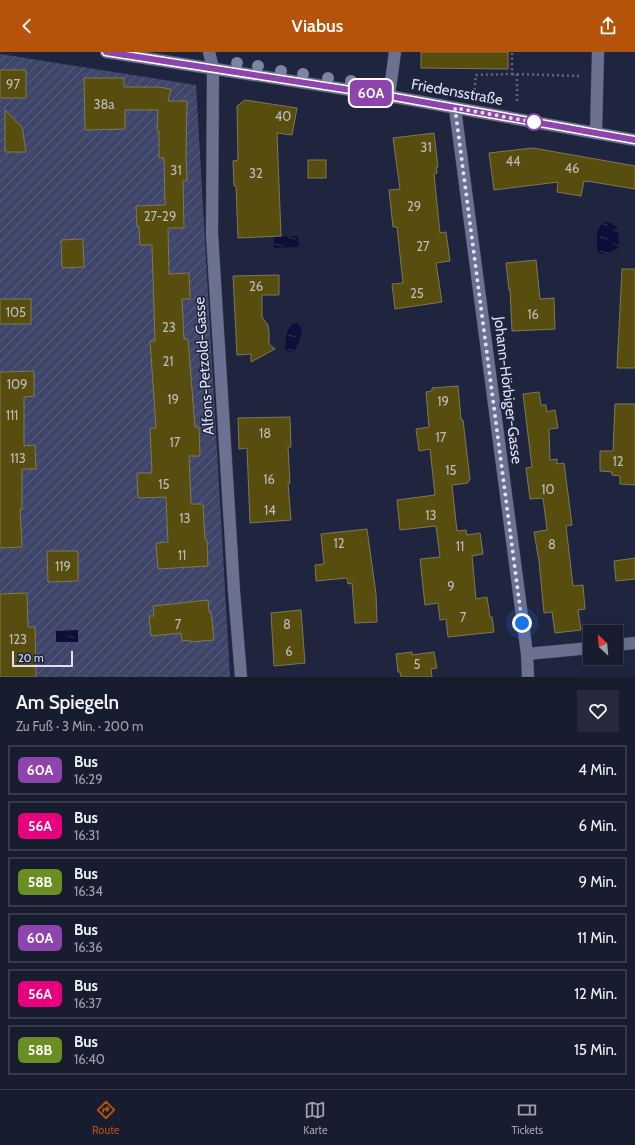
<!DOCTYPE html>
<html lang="de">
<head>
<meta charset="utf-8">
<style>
	body { margin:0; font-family:Cabin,sans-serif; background:#25293b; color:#f1f3f6; height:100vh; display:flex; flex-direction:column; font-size:15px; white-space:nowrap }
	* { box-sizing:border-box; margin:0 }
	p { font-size:13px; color:#9fa1aa }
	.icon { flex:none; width:22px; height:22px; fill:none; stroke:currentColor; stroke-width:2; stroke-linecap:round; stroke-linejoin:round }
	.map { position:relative; height:625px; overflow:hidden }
	.side { display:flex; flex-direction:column; background:#181c2f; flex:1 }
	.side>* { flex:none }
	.badge { padding:0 8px; border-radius:6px; font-size:14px; line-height:26px }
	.needle { width:26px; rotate:334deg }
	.tools { position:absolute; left:583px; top:573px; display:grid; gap:8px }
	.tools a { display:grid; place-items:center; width:40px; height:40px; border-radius:0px; background:#181c2f; box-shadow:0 4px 16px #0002,0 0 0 1px #363a4b; font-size:20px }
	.scale { position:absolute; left:12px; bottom:10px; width:61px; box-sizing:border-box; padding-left:4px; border:2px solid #dde1f3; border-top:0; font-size:11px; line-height:14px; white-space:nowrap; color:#dde1f3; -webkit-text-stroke:3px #20253f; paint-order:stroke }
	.you { position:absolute; width:20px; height:20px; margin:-10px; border:3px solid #fff; border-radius:50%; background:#1a73e8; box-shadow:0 0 0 6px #1a73e833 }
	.map>.badge { position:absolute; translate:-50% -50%; box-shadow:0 0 0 2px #fff }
	.round { display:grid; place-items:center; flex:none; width:42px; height:42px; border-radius:0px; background:#25293b }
	.headline { display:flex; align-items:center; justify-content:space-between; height:68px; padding:0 16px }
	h1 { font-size:19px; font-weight:600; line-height:30px }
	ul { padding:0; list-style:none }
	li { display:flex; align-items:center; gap:12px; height:50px; margin:0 8px 6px; padding:0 8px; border:2px solid #363a4b; border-radius:0px }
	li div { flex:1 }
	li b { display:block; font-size:15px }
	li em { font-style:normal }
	li .badge { min-width:44px; font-weight:700; text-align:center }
	header { display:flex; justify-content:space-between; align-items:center; height:52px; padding:0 16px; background:#b45309; color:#fff; font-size:18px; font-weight:600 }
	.menu { display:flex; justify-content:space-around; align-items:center; height:56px; border-top:1px solid #363a4b; background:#181c2f; font-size:11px; color:#9fa1aa }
	.menu a { display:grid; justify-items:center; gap:2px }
	.menu .current { color:#b45309 }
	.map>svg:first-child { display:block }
</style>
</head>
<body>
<header><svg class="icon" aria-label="back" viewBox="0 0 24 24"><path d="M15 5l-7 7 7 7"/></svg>Viabus<svg class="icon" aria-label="share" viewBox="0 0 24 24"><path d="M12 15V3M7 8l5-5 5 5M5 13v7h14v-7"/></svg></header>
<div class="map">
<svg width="635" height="625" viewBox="0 0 635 625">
	<defs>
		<pattern id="garden-furrows" width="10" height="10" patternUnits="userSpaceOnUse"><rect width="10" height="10" fill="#3f466a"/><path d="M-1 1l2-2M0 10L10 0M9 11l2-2" fill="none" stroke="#5a6080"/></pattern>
		<pattern id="water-ripples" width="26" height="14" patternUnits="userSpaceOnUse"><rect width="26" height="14" fill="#0d0e39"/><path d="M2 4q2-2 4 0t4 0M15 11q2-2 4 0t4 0" fill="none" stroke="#303156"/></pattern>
	</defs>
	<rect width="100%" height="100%" fill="#20253f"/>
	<polygon fill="url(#garden-furrows)" points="0,2 196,33 230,625 0,625"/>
	<g fill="url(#water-ripples)">
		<path d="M605 170C621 171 619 182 619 194L618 196 608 201 600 202 597 198V180L601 173Z"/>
		<polygon points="298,184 299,195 274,196 274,185"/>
		<path d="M295 270C304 274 302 282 299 290 298 292 296 297 294 299 291 301 287 299 285 297 286 288 286 274 295 270Z"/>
		<polygon points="78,578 78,590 56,590 56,579"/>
	</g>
	<g fill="#574d0e" stroke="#7e7857">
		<polygon points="421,0 508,0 508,17 421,16"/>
		<rect x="0" y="18" width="26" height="28"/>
		<polygon points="84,26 124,26 124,35 158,35 171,37 168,49 187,49 186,104 187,129 183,129 184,176 168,176 169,222 189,221 190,247 182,247 184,287 188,287 195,375 199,375 200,404 189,404 191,452 203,452 205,488 207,488 208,514 158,517 156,491 168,490 166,445 138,446 137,421 152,421 150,376 156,376 150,289 155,289 152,193 140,193 139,174 137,175 136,154 165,153 164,106 159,106 159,79 157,79 158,58 125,58 125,77 85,78"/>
		<polygon points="245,48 297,56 292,83 277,81 281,184 238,186 236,134 234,134 233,109 238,108 237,54"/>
		<polygon points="5,58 22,75 26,100 5,100"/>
		<polygon points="434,81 438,115 436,115 437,121 434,122 440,181 446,180 450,209 436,211 442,250 395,257 392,232 403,231 397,175 393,175 389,138 400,137 393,86"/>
		<polygon points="533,96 635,114 635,137 587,129 587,130 584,129 581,144 557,140 558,130 494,138 489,101"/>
		<rect x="308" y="108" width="18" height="18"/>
		<polygon points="83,187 84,215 62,216 61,188"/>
		<polygon points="536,208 540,247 554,246 555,277 512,279 510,237 509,238 506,211"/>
		<polygon points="622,217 635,217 635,316 617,316"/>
		<polygon points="279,223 279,243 262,243 262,265 268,273 269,280 269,292 275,297 251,310 251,302 237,303 233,224"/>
		<rect x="0" y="247" width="31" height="25"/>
		<polygon points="34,319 34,344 24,345 24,394 35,393 36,417 22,417 22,457 20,457 22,495 0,496 0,320"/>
		<polygon points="458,334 461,368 463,368 470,428 468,429 468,431 452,433 457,479 466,478 467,483 480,481 483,502 472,504 476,547 487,545 490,565 492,565 494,580 448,585 446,567 440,568 438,551 425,553 420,507 440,505 436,474 400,478 397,448 435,443 430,397 419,399 416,377 429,375 426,340 432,339 432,336"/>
		<polygon points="539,340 541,353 546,353 547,360 555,358 558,376 549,377 550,408 557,407 557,412 564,411 572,473 566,474 573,534 583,533 585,557 578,558 581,578 555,581 552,560 544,561 539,509 534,480 547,478 543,446 530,447 526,416 532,415 523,342"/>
		<polygon points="615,352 635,352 635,433 620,432 620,424 612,423 612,420 600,419 600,399 613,399"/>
		<polygon points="290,365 291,395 288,395 290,431 288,431 291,468 250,471 247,396 239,397 238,366"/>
		<polygon points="367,477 376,542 377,570 355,571 352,531 348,532 347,526 316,529 315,513 324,512 321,482"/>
		<polygon points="47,499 78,499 78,529 48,530"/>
		<polygon points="635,506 635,527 616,529 614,509"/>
		<polygon points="27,541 28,575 35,575 36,625 0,625 0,542"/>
		<polygon points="208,548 209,560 211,560 214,588 190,590 190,588 182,589 181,581 151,584 149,564 154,564 153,554"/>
		<polygon points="301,558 305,611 274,614 271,561"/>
		<polygon points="412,600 412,603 434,600 437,616 431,617 432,625 401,625 400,620 398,620 396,602"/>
	</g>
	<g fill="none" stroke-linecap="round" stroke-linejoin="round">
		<defs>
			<g id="minor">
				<polyline points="209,0 213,16 212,182 234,539 241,625"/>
				<polyline points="389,44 395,0"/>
				<polyline points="455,56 527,602 528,625"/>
				<polyline points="596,81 598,0"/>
				<polyline points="616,593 635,591"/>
				<polyline points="527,602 590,596"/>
			</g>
			<polyline id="tertiary" points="106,0 389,44 635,88"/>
		</defs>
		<use href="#minor" stroke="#3d4056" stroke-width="13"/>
		<use href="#tertiary" stroke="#3d4056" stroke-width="13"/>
		<g stroke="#60647c" stroke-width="2.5" stroke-dasharray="2 3" stroke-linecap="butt">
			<polyline points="512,22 581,24"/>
			<polyline points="517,22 517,52"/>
			<polyline points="474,43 476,23 512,22 512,0"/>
		</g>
		<use href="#minor" stroke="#6b7190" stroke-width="12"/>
		<use href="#tertiary" stroke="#6b7190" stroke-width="12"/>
	</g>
	<g fill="#7e84a1">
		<circle cx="237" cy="11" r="6"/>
		<circle cx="258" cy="14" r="6"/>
		<circle cx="281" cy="19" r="6"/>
		<circle cx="303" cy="22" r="6"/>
		<circle cx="328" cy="26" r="6"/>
		<circle cx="351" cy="29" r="6"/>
	</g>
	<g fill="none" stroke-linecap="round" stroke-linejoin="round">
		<defs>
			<polyline id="line" points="106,0 389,44 635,88"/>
		</defs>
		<use href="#line" stroke="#fff" stroke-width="9"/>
		<use href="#line" stroke="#8e44ad" stroke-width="6"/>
		<polyline stroke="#dde1f3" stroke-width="4" stroke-dasharray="0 7.2" points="522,571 455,56 534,70"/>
	</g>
	<circle fill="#fff" stroke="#8e44ad" stroke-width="2" cx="534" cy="70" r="8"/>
	<g text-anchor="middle" stroke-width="3" stroke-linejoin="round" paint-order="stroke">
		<g font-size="13" fill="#bcbcba">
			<text x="13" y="37">97</text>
			<text x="104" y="57">38a</text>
			<text x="283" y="69">40</text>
			<text x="426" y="100">31</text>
			<text x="513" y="114">44</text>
			<text x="572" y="121">46</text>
			<text x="176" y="123">31</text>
			<text x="256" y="126">32</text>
			<text x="414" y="159">29</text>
			<text x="160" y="169">27-29</text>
			<text x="423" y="199">27</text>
			<text x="256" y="239">26</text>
			<text x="417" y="246">25</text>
			<text x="16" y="265">105</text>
			<text x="533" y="267">16</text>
			<text x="169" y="280">23</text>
			<text x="168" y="314">21</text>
			<text x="17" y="337">109</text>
			<text x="173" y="352">19</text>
			<text x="443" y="354">19</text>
			<text x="12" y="368">111</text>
			<text x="265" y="386">18</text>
			<text x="441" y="390">17</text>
			<text x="175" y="395">17</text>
			<text x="18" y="411">113</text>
			<text x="618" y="414">12</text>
			<text x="451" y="423">15</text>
			<text x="269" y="432">16</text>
			<text x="164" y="437">15</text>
			<text x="548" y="442">10</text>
			<text x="270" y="463">14</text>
			<text x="431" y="468">13</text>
			<text x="185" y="471">13</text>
			<text x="339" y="496">12</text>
			<text x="552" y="497">8</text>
			<text x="460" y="499">11</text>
			<text x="182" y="508">11</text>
			<text x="63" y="519">119</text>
			<text x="451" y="539">9</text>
			<text x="463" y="570">7</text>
			<text x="178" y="577">7</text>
			<text x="287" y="577">8</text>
			<text x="18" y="592">123</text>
			<text x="289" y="604">6</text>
			<text x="417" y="617">5</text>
		</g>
		<g font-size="15" fill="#dde1f3" stroke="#20253f">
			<text transform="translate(457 40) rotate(10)" y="5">Friedensstraße</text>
			<text transform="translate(204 314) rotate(-94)" y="5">Alfons-Petzold-Gasse</text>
			<text transform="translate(508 338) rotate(83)" y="5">Johann-Hörbiger-Gasse</text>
		</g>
	</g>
</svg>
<div class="tools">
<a><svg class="needle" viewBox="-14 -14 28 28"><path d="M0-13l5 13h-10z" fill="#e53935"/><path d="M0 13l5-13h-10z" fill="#9fa1aa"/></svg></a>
</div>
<div class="scale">20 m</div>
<div class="you" style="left:522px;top:571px"></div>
<b class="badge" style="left:371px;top:41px;background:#8e44ad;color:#fff">60A</b>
</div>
<section class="side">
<div class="headline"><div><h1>Am Spiegeln</h1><p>Zu Fuß · 3 Min. · 200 m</p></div><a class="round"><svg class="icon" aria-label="heart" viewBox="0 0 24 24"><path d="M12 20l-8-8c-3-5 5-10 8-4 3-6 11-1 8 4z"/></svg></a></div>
<ul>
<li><span class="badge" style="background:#8e44ad;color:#fff">60A</span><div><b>Bus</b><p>16:29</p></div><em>4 Min.</em></li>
<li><span class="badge" style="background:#e6007e;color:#fff">56A</span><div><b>Bus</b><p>16:31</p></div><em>6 Min.</em></li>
<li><span class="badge" style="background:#6b8e23;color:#fff">58B</span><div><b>Bus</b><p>16:34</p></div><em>9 Min.</em></li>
<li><span class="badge" style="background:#8e44ad;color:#fff">60A</span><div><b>Bus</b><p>16:36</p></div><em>11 Min.</em></li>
<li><span class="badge" style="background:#e6007e;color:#fff">56A</span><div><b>Bus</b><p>16:37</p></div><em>12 Min.</em></li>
<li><span class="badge" style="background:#6b8e23;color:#fff">58B</span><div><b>Bus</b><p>16:40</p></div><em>15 Min.</em></li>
</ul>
</section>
<nav class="menu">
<a class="current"><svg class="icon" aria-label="directions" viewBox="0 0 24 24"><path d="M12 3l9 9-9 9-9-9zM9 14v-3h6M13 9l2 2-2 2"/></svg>Route</a>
<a><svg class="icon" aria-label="map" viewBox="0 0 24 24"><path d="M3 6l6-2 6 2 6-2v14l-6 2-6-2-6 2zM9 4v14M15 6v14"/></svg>Karte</a>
<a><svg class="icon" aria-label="tickets" viewBox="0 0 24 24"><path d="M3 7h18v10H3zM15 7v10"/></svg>Tickets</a>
</nav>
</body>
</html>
